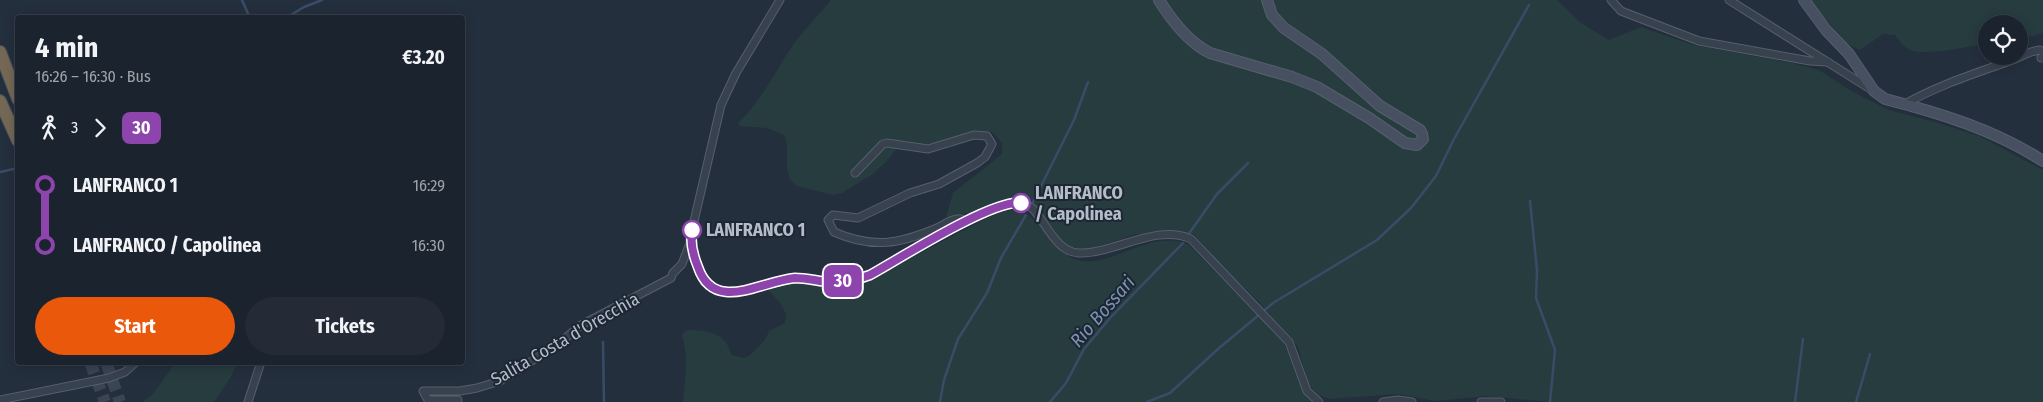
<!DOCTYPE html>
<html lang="en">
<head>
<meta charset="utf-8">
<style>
	body { margin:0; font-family:"Fira Sans Condensed",sans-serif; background:#242b36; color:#f1f3f6; height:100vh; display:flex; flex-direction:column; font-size:19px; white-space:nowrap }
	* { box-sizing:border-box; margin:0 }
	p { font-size:16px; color:#a0a4aa }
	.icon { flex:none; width:28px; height:28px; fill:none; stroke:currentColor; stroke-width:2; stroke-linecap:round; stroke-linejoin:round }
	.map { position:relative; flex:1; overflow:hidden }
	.details { position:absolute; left:15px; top:15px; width:450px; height:350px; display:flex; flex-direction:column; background:#1b232e; border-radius:5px; box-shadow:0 2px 12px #0003,0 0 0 1px #39404a }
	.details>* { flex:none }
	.badge { padding:0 10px; border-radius:8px; font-size:18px; line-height:32px }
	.controls { position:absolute; left:1978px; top:15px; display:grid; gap:10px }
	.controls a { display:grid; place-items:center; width:50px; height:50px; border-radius:50%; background:#1b232e; box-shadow:0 2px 12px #0003,0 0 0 1px #39404a; font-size:25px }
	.map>.badge { position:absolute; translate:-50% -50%; box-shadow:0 0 0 2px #fff }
	.legs { display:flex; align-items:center; gap:8px; height:55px; padding:0 20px; font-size:16px }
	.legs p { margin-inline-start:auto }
	.overview { display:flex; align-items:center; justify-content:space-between; height:85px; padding:0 20px }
	h1 { font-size:28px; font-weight:700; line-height:38px }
	.button { display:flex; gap:10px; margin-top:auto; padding:10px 20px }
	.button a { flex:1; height:58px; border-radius:30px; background:#ea580c; color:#fff; font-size:20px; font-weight:700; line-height:58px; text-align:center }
	.button a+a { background:#242b36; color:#f1f3f6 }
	ul { padding:0 20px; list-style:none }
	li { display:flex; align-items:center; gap:18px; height:60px; font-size:19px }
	li i { display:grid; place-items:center; width:8px; height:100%; margin:0 6px; background:currentColor }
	li i::after { content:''; width:12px; height:12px; margin:-6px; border:4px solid; border-radius:50%; background:#1b232e }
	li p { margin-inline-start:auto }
	li:first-child i { background:linear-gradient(#0000 50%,currentColor 0) }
	li:last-child i { background:linear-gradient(currentColor 50%,#0000 0) }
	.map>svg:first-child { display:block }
</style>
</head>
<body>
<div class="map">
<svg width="2043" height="402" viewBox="0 0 2043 402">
	<rect width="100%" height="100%" fill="#242f3e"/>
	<g fill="#263c3f">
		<path d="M831 0H1557L1581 23 1609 40 1641 27 1693 45 1792 63 1819 70 1853 92 1889 110 1935 122 1979 136 2043 170V402H1551L1486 396 1435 401 1398 394 1330 399 1318 395 1308 384 1298 347 1259 302 1213 257 1194 234H1136L1094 248 1078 249 1064 244 1032 200C1009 196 993 205 973 216L966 213 946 217 953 193 1002 154V143L992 132 976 131 939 146 926 147 903 140 888 160 873 174 842 193 833 195 797 186 790 180 787 169V144L784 135 767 128 740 126 738 123C760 102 773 76 789 51 800 33 817 17 831 0Z"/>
		<path d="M1810 0H2043V32C2035 37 2027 38 2019 33V24H1986V43C1972 47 1925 55 1913 51 1904 48 1900 42 1895 35L1883 34 1860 50 1847 44Z"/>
		<path d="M1013 210C1044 213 1051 257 1082 261 1113 266 1154 228 1189 245L1283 341 1301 386 1312 402H683C685 380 689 357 682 336L685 331C696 328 715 331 724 340 728 344 729 350 732 355L744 358 749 356 765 340 769 331 785 323C789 308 776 300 768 289L771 287 795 283 845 288 857 285 871 281 907 260 987 218 1001 212Z"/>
		<polygon points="175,363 175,362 237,363 232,375 214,402 143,402 153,394"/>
	</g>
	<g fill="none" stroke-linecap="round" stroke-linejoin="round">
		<g stroke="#394c67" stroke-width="2.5">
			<polyline points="242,0 250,18"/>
			<polyline points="286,18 304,7 322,0"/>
			<polyline points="0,172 18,168"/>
			<polyline points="1530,201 1537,270 1536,298 1555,350 1550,402"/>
			<polyline points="1032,204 1074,120 1088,82"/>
			<polyline points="1188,235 1217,194 1248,163"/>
			<polyline points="603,342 604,402"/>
			<polyline points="940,402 944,380 958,339 987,293 1001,258 1026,215"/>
			<polyline points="1050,402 1066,383 1084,349 1110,318 1183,243"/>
			<polyline points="1147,402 1170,393 1218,349 1273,303 1377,240 1411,208 1436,176 1454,139 1529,5"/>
			<polyline points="1795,402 1803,339"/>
			<polyline points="1856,402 1870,354"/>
		</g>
		<g stroke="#3a4453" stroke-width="12" stroke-dasharray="12 6" stroke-linecap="butt">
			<polyline points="90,362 105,402"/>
			<polyline points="106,362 120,402"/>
		</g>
		<defs>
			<g id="street">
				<path d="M780 0 736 73 721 105 692 230 690 240 697 266 704 282 716 290 724 292 732 293 796 278 831 282 854 281 870 275C907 255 943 232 981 215 991 210 1002 204 1013 203 1020 202 1029 204 1034 210 1047 225 1057 252 1079 253 1114 254 1157 223 1191 239L1289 342 1307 391 1319 402"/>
				<polyline points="1611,0 1621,11 1699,41 1810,61 1828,62"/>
				<polyline points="1729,0 1872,90"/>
				<polyline points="2041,58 2043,57"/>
				<path d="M1905 104C1939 85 1971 75 2007 62 2018 59 2028 51 2040 50L2043 52"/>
				<path d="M855 173 883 144 887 143 928 149 974 135 987 136 992 144 985 157 977 163 939 184 910 193 858 218 833 215 828 220 834 232C873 249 899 244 937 228 944 225 954 217 962 219L964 222"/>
				<polyline points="0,400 109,378 125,372 136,362"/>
				<polyline points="458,400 428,400 423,391 460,391 477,388 500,381 557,345 581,325 671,278 673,273 682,264 690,243"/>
				<polyline points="248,402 261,362"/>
				<polyline points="1383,402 1398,400 1412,402"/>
				<polyline points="1481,402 1501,402"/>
			</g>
			<g id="secondary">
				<path d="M1159 0C1172 21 1188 42 1210 53L1292 77 1317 87 1369 118 1405 143 1417 145 1423 139 1422 134 1420 130 1380 106 1322 54 1284 28 1272 15 1267 0"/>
				<path d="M1804 0 1826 30 1849 54 1874 91 1885 99C1940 113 1995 130 2043 161"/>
			</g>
			<g id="highway">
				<polyline points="0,52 18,99"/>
				<polyline points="0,101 18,141"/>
			</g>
		</defs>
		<use href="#street" stroke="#565f6c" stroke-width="9"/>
		<use href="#secondary" stroke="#565f6c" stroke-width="12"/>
		<use href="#highway" stroke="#434c59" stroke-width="14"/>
		<use href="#street" stroke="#38414e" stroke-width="7"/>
		<use href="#secondary" stroke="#465061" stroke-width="10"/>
		<use href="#highway" stroke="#746855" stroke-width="12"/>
	</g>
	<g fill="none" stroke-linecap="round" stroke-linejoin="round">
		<defs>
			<path id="line-1" d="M692 230C690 243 693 255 698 267 714 314 761 281 795 278 806 278 818 281 829 282 844 283 857 280 870 275 899 259 993 199 1021 203"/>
		</defs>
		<use href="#line-1" stroke="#fff" stroke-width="11"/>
		<use href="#line-1" stroke="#8e44ad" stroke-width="8"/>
	</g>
	<g fill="#fff" stroke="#8e44ad" stroke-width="2.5">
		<circle cx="1021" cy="203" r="9"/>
		<circle cx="692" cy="230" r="9"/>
	</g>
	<g text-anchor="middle" stroke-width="4" stroke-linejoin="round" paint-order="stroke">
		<g font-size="18" font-weight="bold" fill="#b4bcc9" stroke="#1d2633" text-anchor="start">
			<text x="1035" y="199">LANFRANCO<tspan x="1035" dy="21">/ Capolinea</tspan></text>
			<text x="706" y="236">LANFRANCO 1</text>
		</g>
		<g font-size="18" fill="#b4bcc9" stroke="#1d2633">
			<text transform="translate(565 339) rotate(-30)" y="6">Salita Costa d'Orecchia</text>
		</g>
		<g font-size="19" font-style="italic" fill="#7c92b1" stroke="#1d2633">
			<text transform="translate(1102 311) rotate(-49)" y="7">Rio Bossari</text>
		</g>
	</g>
</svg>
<div class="controls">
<a><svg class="icon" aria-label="locate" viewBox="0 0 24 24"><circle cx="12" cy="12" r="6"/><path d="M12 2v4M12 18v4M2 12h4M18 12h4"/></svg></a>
</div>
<b class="badge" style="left:843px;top:281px;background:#8e44ad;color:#fff">30</b>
<section class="details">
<div class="overview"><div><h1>4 min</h1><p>16:26 – 16:30 · Bus</p></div><b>€3.20</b></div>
<div class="legs"><svg class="icon" aria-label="walk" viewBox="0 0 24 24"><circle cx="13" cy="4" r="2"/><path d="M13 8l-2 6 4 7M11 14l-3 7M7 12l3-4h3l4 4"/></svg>3<svg class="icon" aria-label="forward" viewBox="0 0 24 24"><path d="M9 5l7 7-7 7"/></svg><b class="badge" style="background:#8e44ad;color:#fff">30</b></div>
<ul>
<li><i style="color:#8e44ad"></i><b>LANFRANCO 1</b><p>16:29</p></li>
<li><i style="color:#8e44ad"></i><b>LANFRANCO / Capolinea</b><p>16:30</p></li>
</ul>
<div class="button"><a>Start</a><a>Tickets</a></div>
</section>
</div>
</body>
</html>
